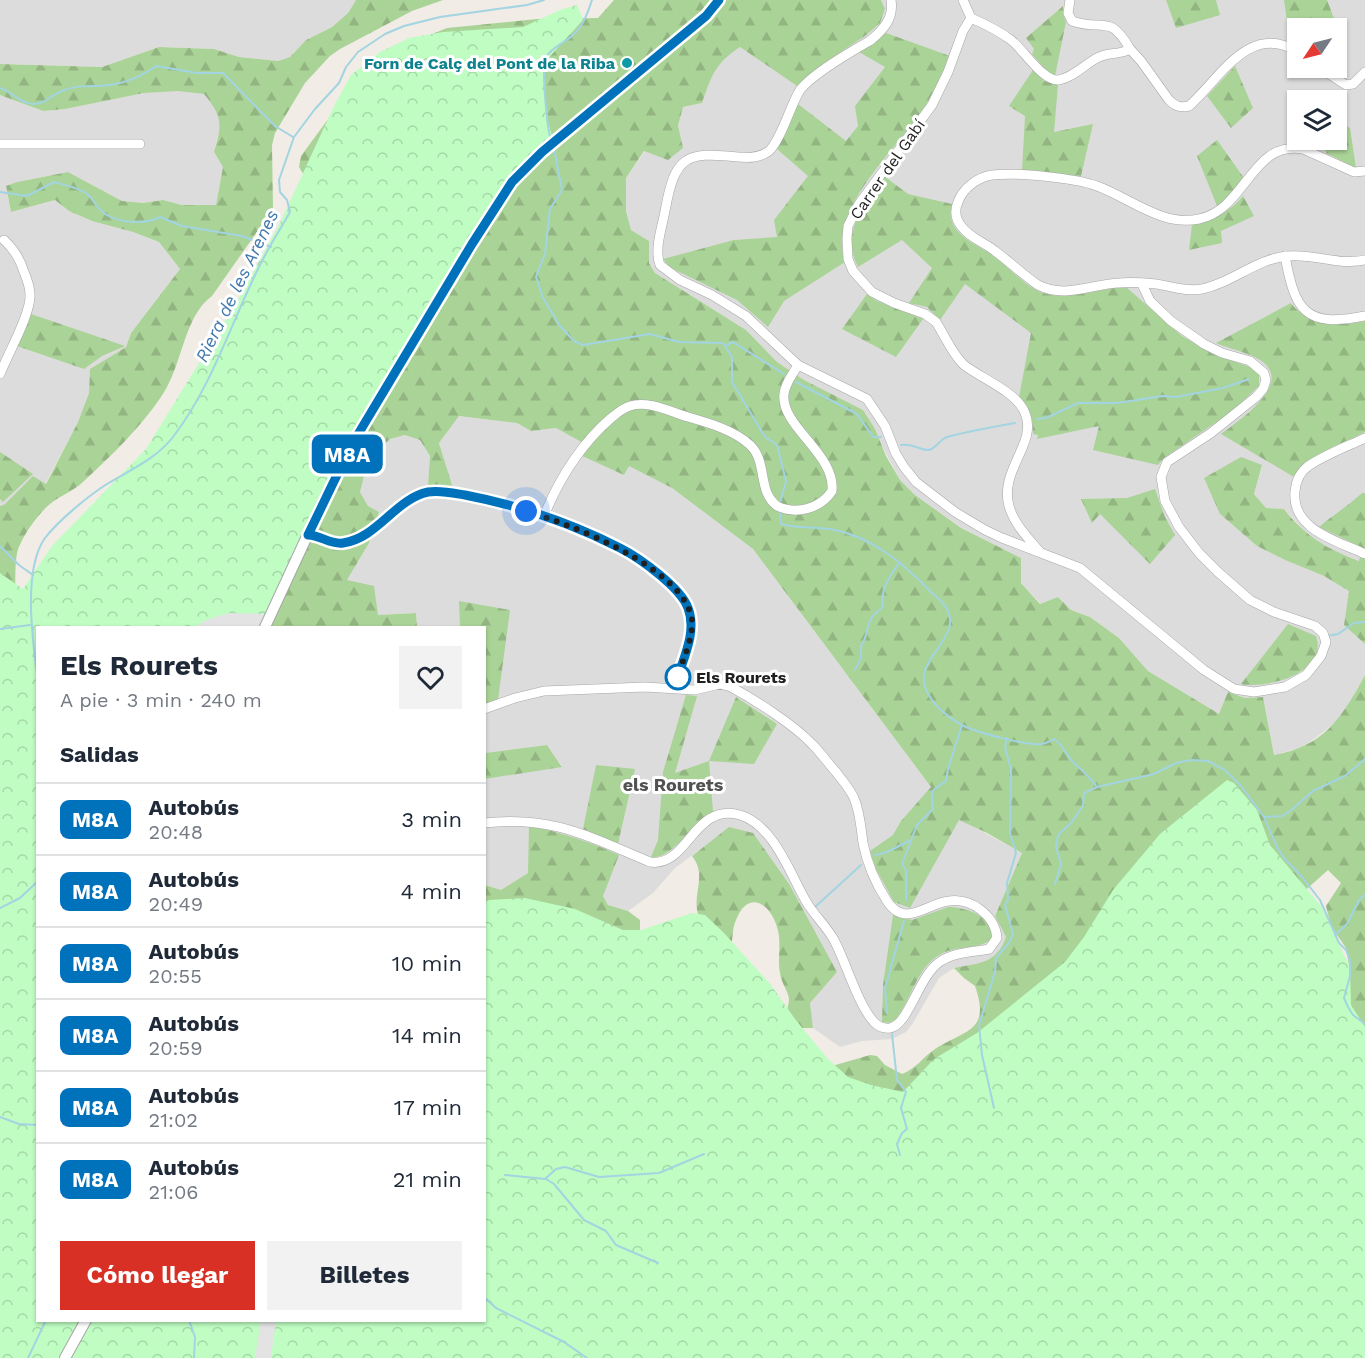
<!DOCTYPE html>
<html lang="es">
<head>
<meta charset="utf-8">
<style>
	body { margin:0; font-family:"Work Sans",sans-serif; background:#f2f2f3; color:#1f2937; height:100vh; display:flex; flex-direction:column; font-size:22px; white-space:nowrap }
	* { box-sizing:border-box; margin:0 }
	p { font-size:20px; color:#747a83 }
	.icon { flex:none; width:33px; height:33px; fill:none; stroke:currentColor; stroke-width:2; stroke-linecap:round; stroke-linejoin:round }
	.map { position:relative; flex:1; overflow:hidden }
	.details { position:absolute; left:36px; top:626px; width:450px; height:696px; display:flex; flex-direction:column; background:#fff; border-radius:0px; box-shadow:0 2px 4px #0004 }
	.details>* { flex:none }
	.badge { padding:0 12px; border-radius:9px; font-size:21px; line-height:39px }
	.needle { width:39px; rotate:235deg }
	.fabs { position:absolute; left:1287px; top:18px; display:grid; gap:12px }
	.fabs a { display:grid; place-items:center; width:60px; height:60px; border-radius:0px; background:#fff; box-shadow:0 2px 4px #0004; font-size:30px }
	.you { position:absolute; width:30px; height:30px; margin:-15px; border:4px solid #fff; border-radius:50%; background:#1a73e8; box-shadow:0 0 0 9px #1a73e833 }
	.map>.badge { position:absolute; translate:-50% -50%; box-shadow:0 0 0 3px #fff }
	h2 { padding:0 24px; font-size:22px; line-height:54px }
	.round { display:grid; place-items:center; flex:none; width:63px; height:63px; border-radius:0px; background:#f2f2f3 }
	.overview { display:flex; align-items:center; justify-content:space-between; height:102px; padding:0 24px }
	h1 { font-size:28px; font-weight:700; line-height:45px }
	.action { display:flex; gap:12px; margin-top:auto; padding:12px 24px }
	.action a { flex:1; height:69px; border-radius:0px; background:#d93025; color:#fff; font-size:24px; font-weight:700; line-height:69px; text-align:center }
	.action a+a { background:#f2f2f3; color:#1f2937 }
	ul { padding:0; list-style:none }
	li { display:flex; align-items:center; gap:18px; height:72px; padding:0 24px; border-top:2px solid #e0e1e3 }
	li div { flex:1 }
	li b { display:block; font-size:22px }
	li em { font-style:normal }
	li .badge { min-width:66px; font-weight:700; text-align:center }
	.map>svg:first-child { display:block }
</style>
</head>
<body>
<div class="map">
<svg width="1365" height="1358" viewBox="0 0 1365 1358">
	<defs>
		<pattern id="forest-firs" width="22" height="20" patternUnits="userSpaceOnUse" patternTransform="scale(1.5)"><rect width="22" height="20" fill="#aad397"/><path d="M5 1l3.5 6h-7zM16 11l3.5 6h-7z" fill="#92b582"/></pattern>
		<pattern id="park-crowns" width="20" height="18" patternUnits="userSpaceOnUse" patternTransform="scale(1.5)"><rect width="20" height="18" fill="#bffdc3"/><path d="M2 6a3 3 0 1 1 6 0M12 15a3 3 0 1 1 6 0" fill="none" stroke="#a4d8a7"/></pattern>
	</defs>
	<rect width="100%" height="100%" fill="#f1ece5"/>
	<g fill="#dddcdc" fill-rule="evenodd">
		<polygon points="0,0 356,0 348,13 332,27 306,40 290,57 278,61 239,57 214,49 159,47 102,67 0,64"/>
		<path d="M881 0H1365V563L1342 555 1310 537 1284 509 1266 508 1254 494 1262 466 1220 514 1257 546 1285 560 1324 576 1350 591 1344 625 1365 644V675L1344 712 1335 723 1307 744 1296 749 1274 755 1263 697 1245 698 1228 692 1220 715 1148 671 1119 638 1090 617 1071 610 1058 597 1041 604 1021 583V558L961 528 915 495 900 480 863 410 804 380 777 362 746 330 655 273 649 263V241L631 230 626 211V178L645 151 678 126 683 107 702 103 711 75 724 57 740 47 797 86 823 64 865 36 885 10ZM1298 28H1336V68H1298ZM1298 100H1336V140H1298Z"/>
		<polygon points="178,90 205,94 217,109 220,126 214,152 223,167 216,205 182,205 163,200 143,203 122,201 68,172 17,182 6,187 11,212 55,200 69,211 92,221 133,232 159,242 180,269 131,333 126,347 90,369 89,393 78,422 45,484 0,506 0,95 43,111 65,109 144,93"/>
		<polygon points="459,416 517,423 531,431 556,428 583,443 624,475 629,465 672,488 753,549 931,787 959,819 1022,853 995,916 1007,937 996,956 983,963 954,968 939,978 913,1023 906,1032 892,1039 862,1041 840,1047 813,1028 810,1003 837,971 729,828 675,868 653,893 628,911 608,905 603,896 528,873 501,890 485,885 485,779 562,766 547,745 485,753 484,627 417,627 416,613 378,615 347,580 369,543 379,512 368,506 360,492 368,461 390,439 405,435 420,440 430,456 428,485 453,488 439,443"/>
	</g>
	<g fill="url(#forest-firs)" fill-rule="evenodd">
		<path d="M356 0H443L412 11 340 49 330 56 305 83 275 133 272 145 273 209 212 296C183 317 183 366 161 397 140 428 112 455 84 481 74 491 61 495 50 504 38 514 24 534 18 549 14 563 16 588 15 603L38 1088 0 1358V506L5 504 33 476 46 484 78 422 89 393 90 369 126 347 131 333 180 269 159 242 133 232 92 221 69 211 55 200 11 212 6 186 17 182 68 172 122 201 143 203 163 200 182 205H216L223 167 214 152C222 124 223 117 204 94L178 91 144 93 65 109 43 111 0 95V64L102 67 159 47 214 49 239 57 278 61 290 57 306 40 332 27 348 13Z"/>
		<path d="M614 0H881L885 9 880 23 865 36 823 64 797 86 740 47C715 63 711 77 702 103L683 107 678 126 683 148 668 160 644 151 626 178V211L631 230 649 241V263L655 273 746 330 777 362 804 380 863 410 875 429 886 456 900 480 915 495 961 528 1021 558V583L1040 604 1058 597 1071 610 1090 617 1119 638 1148 671 1219 714 1228 692 1245 698 1263 697 1274 755C1325 746 1342 717 1365 675V1358L484 1320 485 885 501 890 528 873 529 826C561 832 590 842 619 855L603 896 608 905 628 911 640 920V934L832 1066 870 1055 877 1056 885 1065 902 1074C916 1069 923 1057 935 1049 966 1029 991 1032 975 986L964 978 954 968C980 963 996 964 1006 937L995 916 1022 853 987 833 959 820 910 908 894 902 876 869 870 851 893 835 901 821 931 787 753 549 672 488 629 466 624 475 580 455 583 443 556 428 531 431 517 423 459 416 439 443 453 488 428 485 430 456 420 440 405 435 390 439 368 461 360 492 368 506 379 512 369 543 347 580 374 586 378 615 416 613 417 627H44L149 467 305 177 299 167 301 156 348 92 393 50 447 28 537 19 598 18ZM1328 870 1341 883 1326 906 1331 926 1346 948 1350 972 1300 895Z"/>
		<polygon points="1166,0 1216,0 1220,15 1176,28"/>
		<polygon points="1284,0 1327,0 1346,50 1337,55 1336,28 1298,28 1297,47 1290,43"/>
		<polygon points="1063,6 1063,14 1066,22 1055,76 1047,71 1032,54 1034,49 1026,38"/>
		<path d="M886 33 950 56C941 76 932 96 920 114 893 152 827 212 845 262L784 301 768 327 737 300 671 268 663 259 734 240 777 237 774 220 808 176 777 149 798 104 846 141 858 126 855 106 885 67 859 52Z"/>
		<polygon points="1235,66 1253,108 1231,128 1207,96"/>
		<polygon points="1033,70 1044,81 1058,85 1054,132 1093,124 1081,176 1022,171 1025,116 1009,106"/>
		<polygon points="1337,120 1350,128 1356,168 1326,153 1323,140 1336,140"/>
		<polygon points="1217,140 1244,178 1232,194 1217,206 1197,156"/>
		<path d="M884 176 908 194 952 204C950 211 950 219 954 226 963 241 982 247 995 257 1012 270 1030 293 1052 295 1078 298 1102 288 1126 287L1182 336 1215 355 1253 368 1259 375V386L1231 412 1164 458 1158 465 1093 450 1099 426 1037 439 1038 435 1033 434C1033 419 1030 407 1019 397L1031 333 965 284 940 320 927 307 909 303 932 268 902 240 858 267C840 232 865 203 884 176Z"/>
		<path d="M1243 196 1254 216 1221 231 1222 243 1189 250 1192 224C1212 221 1230 212 1243 196Z"/>
		<polygon points="867,294 877,301 923,319 896,357 842,329"/>
		<path d="M1291 303C1309 327 1338 327 1365 321V432C1344 443 1306 456 1294 477L1221 434C1238 421 1296 383 1260 360 1247 352 1230 349 1216 343Z"/>
		<polygon points="31,314 125,346 102,356 84,369 17,346"/>
		<polygon points="0,452 33,474 3,502 0,499"/>
		<path d="M1241 457 1262 465 1254 494 1266 508 1284 509C1305 536 1327 549 1359 561L1360 557 1365 559V644L1344 625 1349 591 1324 576 1285 560 1257 546 1220 514 1204 478Z"/>
		<polygon points="1155,489 1165,517 1175,535 1150,564 1100,514 1092,523 1081,499 1127,498"/>
		<path d="M1362 493H1365V549L1319 527C1333 515 1348 506 1362 493Z"/>
		<polygon points="459,601 510,610 498,700 485,704 484,627 460,627"/>
		<path d="M1288 624 1316 636C1329 673 1267 689 1241 684Z"/>
		<path d="M686 695 697 696 675 773 709 761 736 697 777 724 754 764 709 761 713 812C692 821 672 861 651 857L658 840 663 772Z"/>
		<polygon points="547,745 562,767 485,779 485,753"/>
		<polygon points="596,765 635,769 618,844 583,829"/>
		<path d="M729 827 753 833 789 884 837 972 810 1003 813 1028H796L787 1013C787 1008 789 1003 789 999 788 990 781 983 780 973 777 958 782 942 777 927 770 903 748 889 736 920 732 928 733 939 731 947 722 939 706 929 700 919 689 897 709 877 692 856Z"/>
		<path d="M948 907C967 907 995 917 991 940 978 949 960 946 945 952 917 964 913 997 896 1019L889 1023 882 1022 883 985 893 915 912 920Z"/>
	</g>
	<polygon fill="url(#park-crowns)" points="577,5 583,20 543,64 547,118 553,140 526,162 354,438 265,627 38,627 38,1320 484,1320 485,902 489,900 525,898 575,909 623,930 641,930 692,913 705,915 724,933 771,985 795,1019 828,1059 848,1077 871,1085 903,1092 934,1059 977,1033 1065,962 1084,937 1113,890 1160,834 1227,780 1234,783 1257,810 1270,845 1321,906 1350,968 1351,1005 1365,1027 1365,1358 0,1358 0,573 23,589 52,546 146,449 236,303 279,225 334,106 351,75 380,52 409,38 443,32 523,27 560,10"/>
	<g fill="#e3e3e3">
		<polygon points="229,613 267,614 261,627 195,627 206,620"/>
		<polygon points="261,1320 276,1320 271,1358 255,1358"/>
	</g>
	<g fill="none" stroke-linecap="round" stroke-linejoin="round">
		<g stroke="#a2d4e1" stroke-width="2">
			<path d="M0 88C11 91 21 104 33 104 44 105 53 94 62 91 73 86 83 86 95 86 117 86 138 79 156 66L197 73H223L275 126 293 137"/>
			<path d="M551 140C547 128 541 66 546 57 553 46 567 42 575 33 584 24 588 12 592 0"/>
			<polyline points="554,148 562,190 550,209 545,254 536,277 543,298 560,326 574,341 583,345 650,334 679,342 723,343 732,357 732,382 765,437 777,445 786,481 780,503"/>
			<path d="M0 192 27 196 54 182C65 185 76 187 86 193 93 198 97 209 105 214 120 223 145 225 160 217L182 226 242 236 271 247"/>
			<polyline points="727,345 733,342 784,374"/>
			<polyline points="796,382 857,414 873,437 881,437"/>
			<polyline points="1037,419 1046,418 1078,403 1118,403 1162,396 1176,397 1223,388 1249,379"/>
			<path d="M901 445C915 443 918 450 928 450 935 450 940 439 947 437 969 431 992 427 1015 423"/>
			<path d="M780 509 781 524C799 529 817 526 835 530 873 538 903 563 930 591 935 596 942 601 946 607 963 636 922 653 924 681 925 699 947 717 962 725 975 732 1027 746 1041 744 1045 744 1050 741 1054 739 1063 744 1065 754 1073 762 1082 770 1089 776 1097 787L1154 774 1176 763 1192 760 1208 761 1225 770 1241 786 1264 817 1277 847 1284 858 1302 877 1320 900 1339 943 1346 950 1350 960V976L1344 998 1348 1007 1353 1015 1365 1024"/>
			<polyline points="0,546 19,565 33,575"/>
			<polyline points="0,629 30,625"/>
			<polyline points="1327,636 1338,634 1354,623 1365,622"/>
			<path d="M855 670 861 658V646C868 637 866 626 872 617 875 613 880 610 883 606 880 589 890 576 899 563"/>
			<path d="M38 681C33 644 22 570 45 538 58 521 88 496 107 484 130 470 156 459 173 437 212 386 231 323 259 267 268 248 280 230 290 212L287 200 280 192 279 180 294 137 315 109 339 83 346 67 358 52 385 34 404 26 440 17 527 5 544 0"/>
			<polyline points="1264,817 1282,816 1289,812 1313,791 1345,776 1365,759"/>
			<polyline points="875,855 887,852 911,840"/>
			<polyline points="1055,884 1061,864 1056,847 1058,835 1071,823 1083,806 1084,793 1097,787"/>
			<path d="M906 900V870L902 864 917 825 933 809C932 790 928 793 946 781L948 769 962 725"/>
			<polyline points="815,907 861,865"/>
			<polyline points="0,908 20,898 38,881"/>
			<polyline points="1335,935 1347,924 1359,900 1365,895"/>
			<polyline points="887,1013 885,988 904,921"/>
			<polyline points="892,1034 897,1080 906,1092 901,1108 907,1129 902,1133 897,1144 900,1155"/>
			<polyline points="994,1108 982,1055 979,1025 995,972 996,958 1009,943 1013,934 1005,905 1008,900 1007,883 1016,853 1010,833 1011,770 1005,747 1007,738"/>
			<polyline points="0,1117 19,1124 38,1125"/>
			<polyline points="505,1175 545,1179 556,1169 565,1167 599,1177 659,1173 704,1154"/>
			<polyline points="546,1179 554,1184 584,1220 606,1231 616,1245 658,1263"/>
			<polyline points="484,1297 496,1308 564,1342 587,1358"/>
			<polyline points="189,1320 195,1337 194,1358"/>
			<polyline points="28,1358 46,1320"/>
		</g>
		<defs>
			<g id="minor">
				<path d="M891 0C894 18 884 29 871 40 852 51 813 73 800 90 790 106 781 140 769 151 760 158 749 158 738 157 684 151 675 157 665 211 662 228 654 249 660 265L680 280 712 295 746 316 798 365 867 399 885 426 896 454 904 467 916 482 955 512 985 530 1002 538 1080 568 1204 670 1234 689 1254 692 1285 687 1306 675 1321 656 1326 642 1323 633 1315 626 1274 612 1250 600 1218 572 1199 553 1179 527 1165 501 1161 477 1167 462 1211 433 1256 397 1263 389 1266 380 1264 373 1250 361 1222 353 1204 344 1171 321 1150 301 1142 284"/>
				<polyline points="963,0 971,18"/>
				<path d="M1070 0 1068 13 1072 21C1102 32 1109 12 1130 49"/>
				<path d="M971 18 963 31 948 72 932 105 859 204 848 226 847 238 848 259 853 271 872 292 894 303 925 314 936 322C945 336 952 354 964 365 982 379 1017 392 1025 413 1038 443 999 470 1009 506 1014 524 1028 538 1040 552"/>
				<path d="M971 18C985 24 999 31 1011 40 1024 50 1043 82 1059 80 1074 77 1086 63 1099 57 1110 52 1120 55 1130 49L1141 61 1169 100C1175 106 1180 108 1189 106 1220 79 1249 21 1298 52"/>
				<polyline points="1320,68 1346,85 1353,84 1365,72"/>
				<polyline points="0,144 140,144"/>
				<path d="M1365 171 1354 172 1303 149C1251 140 1247 209 1199 219 1162 227 1130 198 1097 186 1075 178 1016 172 992 175 978 177 963 188 958 202 954 211 956 220 962 227 970 238 985 243 995 251 1010 262 1023 275 1038 285 1065 299 1092 284 1119 283 1131 282 1145 283 1156 284 1171 286 1186 292 1202 289 1232 283 1256 259 1287 256 1313 253 1339 266 1365 260"/>
				<path d="M1285 256C1295 311 1305 328 1365 316"/>
				<path d="M0 374C8 354 31 313 30 295 30 287 27 279 24 272 20 259 14 249 4 240"/>
				<path d="M1365 438C1346 447 1324 455 1307 467 1299 473 1296 482 1295 491 1291 530 1338 541 1365 554"/>
				<path d="M544 516C559 479 580 445 611 418 616 414 623 408 630 406 648 400 671 412 688 417 709 423 734 430 750 445 768 462 757 491 777 506 796 515 820 509 832 491 836 454 780 426 784 394 785 383 793 374 798 365"/>
				<path d="M308 535C320 535 330 545 343 543 377 539 394 501 427 493 464 483 601 534 634 556 650 567 683 591 689 609 697 634 682 664 674 688"/>
				<path d="M484 709 515 698 544 691 645 687 694 690 720 684 731 687C755 700 793 724 812 744 821 753 828 763 836 772 842 780 850 789 854 798 860 812 861 828 863 843 867 863 876 884 887 901 905 929 927 903 949 901 971 898 995 915 997 938L989 949C974 952 955 952 941 961 919 974 909 1025 890 1028 884 1029 878 1026 874 1022 858 1005 846 962 834 940 827 927 815 916 807 903 791 876 774 825 740 815 693 802 688 868 650 862 590 837 552 815 484 823"/>
			</g>
			<g id="tertiary">
				<polyline points="265,627 321,506 351,446 460,265 512,182 542,152 706,16 719,0"/>
				<polyline points="65,1358 86,1320"/>
			</g>
		</defs>
		<use href="#minor" stroke="#a6a6a6" stroke-width="10"/>
		<use href="#tertiary" stroke="#a6a6a6" stroke-width="12"/>
		<use href="#minor" stroke="#fff" stroke-width="9"/>
		<use href="#tertiary" stroke="#fff" stroke-width="10"/>
	</g>
	<g fill="none" stroke-linecap="round" stroke-linejoin="round">
		<defs>
			<path id="line" d="M677 679C684 657 697 631 688 608 681 588 640 558 620 548 573 524 517 505 465 495 453 493 440 490 428 492 395 499 378 538 343 543 331 545 320 535 308 535L351 446 472 244 512 182 542 152 706 16 719 0"/>
		</defs>
		<use href="#line" stroke="#fff" stroke-width="14"/>
		<use href="#line" stroke="#0072bc" stroke-width="9"/>
		<path stroke="#1f1f1f" stroke-width="6" stroke-dasharray="0 10.8" d="M526 511C570 524 687 569 692 621 693 640 682 661 677 679L678 677"/>
	</g>
	<circle fill="#0f9aa8" stroke="#fff" stroke-width="2" cx="627" cy="63" r="6"/>
	<circle fill="#fff" stroke="#0072bc" stroke-width="3" cx="678" cy="677" r="12"/>
	<g text-anchor="middle" stroke-width="6" stroke-linejoin="round" paint-order="stroke">
		<g font-size="16" font-weight="bold" fill="#0d838f" stroke="#fff" text-anchor="end">
			<text x="615" y="69">Forn de Calç del Pont de la Riba</text>
		</g>
		<g font-size="16" fill="#1f1f1f" stroke="#fff">
			<text transform="translate(887 169) rotate(-55)" y="6">Carrer del Gabí</text>
		</g>
		<g font-size="16" font-weight="bold" fill="#1f1f1f" stroke="#fff" text-anchor="start">
			<text x="696" y="683">Els Rourets</text>
		</g>
		<g font-size="18" font-style="italic" fill="#427aae" stroke="#fff">
			<text transform="translate(237 286) rotate(-64)" y="6">Riera de les Arenes</text>
		</g>
		<g font-size="18" font-weight="bold" fill="#525252" stroke="#fff">
			<text x="673" y="791">els Rourets</text>
		</g>
	</g>
</svg>
<div class="fabs">
<a><svg class="needle" viewBox="-14 -14 28 28"><path d="M0-13l5 13h-10z" fill="#e53935"/><path d="M0 13l5-13h-10z" fill="#747a83"/></svg></a>
<a><svg class="icon" aria-label="layers" viewBox="0 0 24 24"><path d="M12 4l9 5-9 5-9-5zM3 14l9 5 9-5"/></svg></a>
</div>
<div class="you" style="left:526px;top:511px"></div>
<b class="badge" style="left:347px;top:454px;background:#0072bc;color:#fff">M8A</b>
<section class="details">
<div class="overview"><div><h1>Els Rourets</h1><p>A pie · 3 min · 240 m</p></div><a class="round"><svg class="icon" aria-label="heart" viewBox="0 0 24 24"><path d="M12 20l-8-8c-3-5 5-10 8-4 3-6 11-1 8 4z"/></svg></a></div>
<h2>Salidas</h2>
<ul>
<li><span class="badge" style="background:#0072bc;color:#fff">M8A</span><div><b>Autobús</b><p>20:48</p></div><em>3 min</em></li>
<li><span class="badge" style="background:#0072bc;color:#fff">M8A</span><div><b>Autobús</b><p>20:49</p></div><em>4 min</em></li>
<li><span class="badge" style="background:#0072bc;color:#fff">M8A</span><div><b>Autobús</b><p>20:55</p></div><em>10 min</em></li>
<li><span class="badge" style="background:#0072bc;color:#fff">M8A</span><div><b>Autobús</b><p>20:59</p></div><em>14 min</em></li>
<li><span class="badge" style="background:#0072bc;color:#fff">M8A</span><div><b>Autobús</b><p>21:02</p></div><em>17 min</em></li>
<li><span class="badge" style="background:#0072bc;color:#fff">M8A</span><div><b>Autobús</b><p>21:06</p></div><em>21 min</em></li>
</ul>
<div class="action"><a>Cómo llegar</a><a>Billetes</a></div>
</section>
</div>
</body>
</html>
